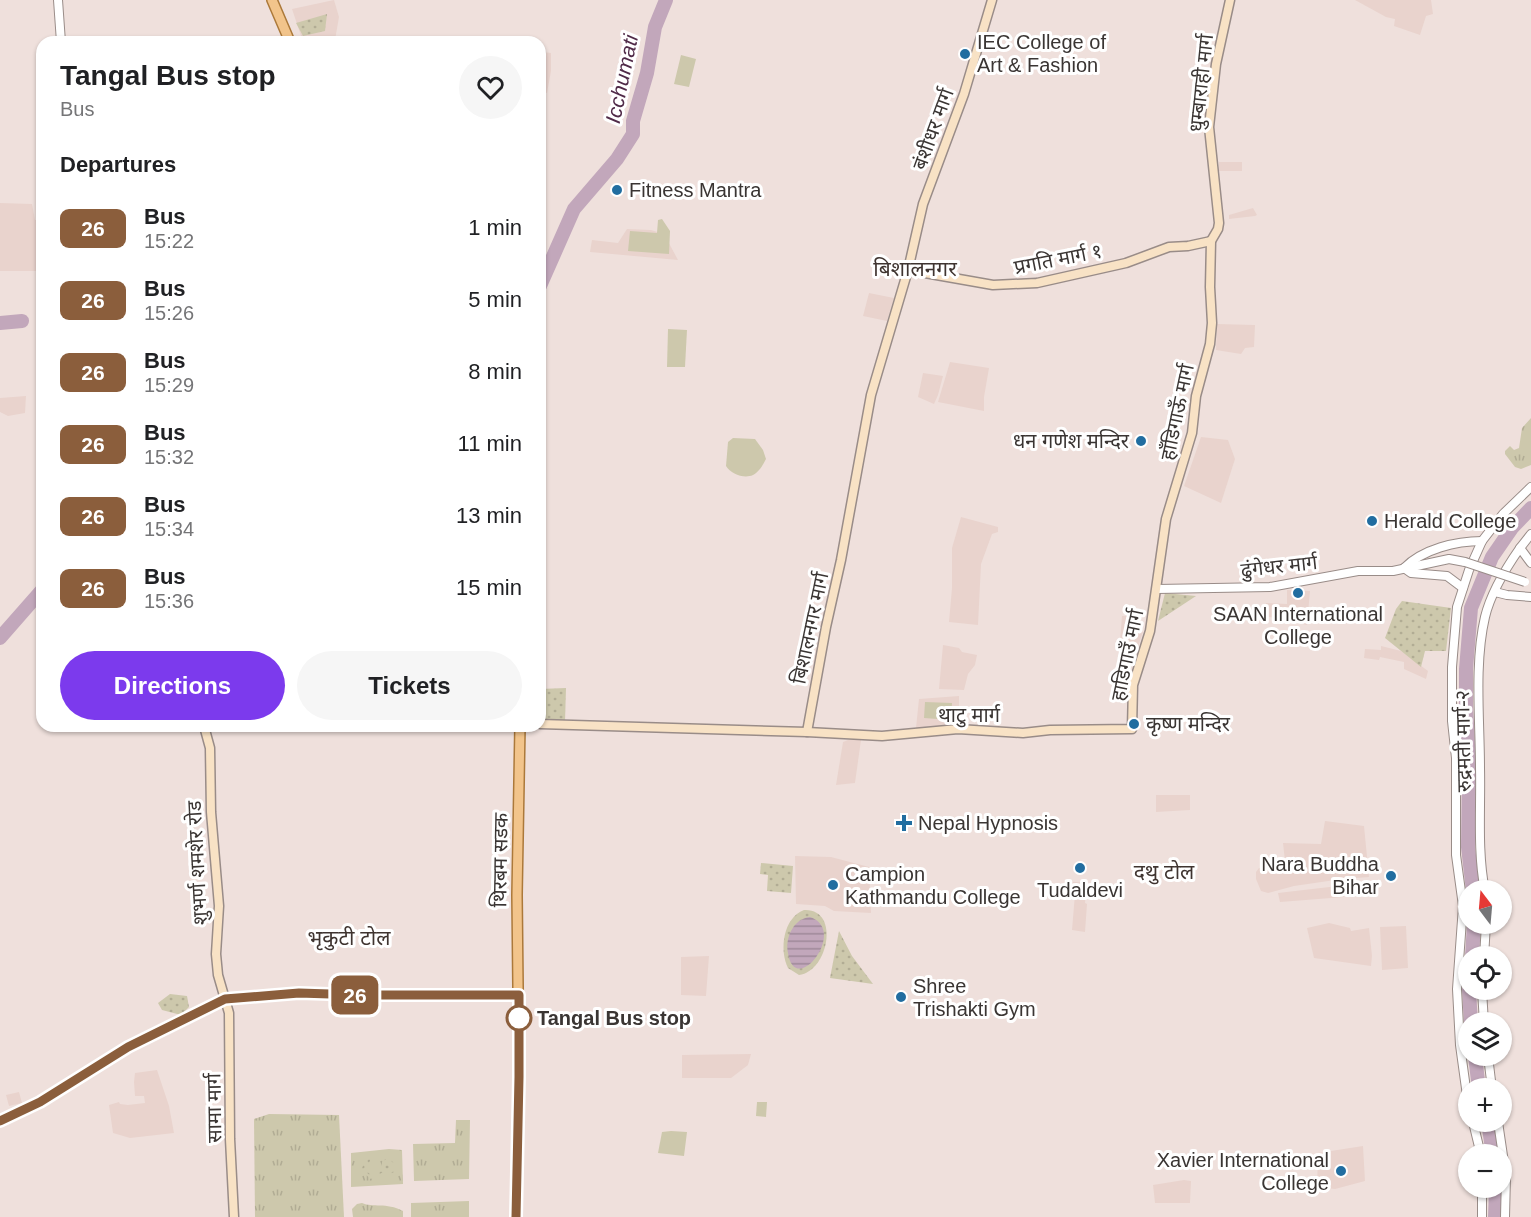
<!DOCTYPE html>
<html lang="en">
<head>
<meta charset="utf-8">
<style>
	body { margin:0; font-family:Arial,"Noto Sans Devanagari",sans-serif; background:#f6f6f6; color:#202124; height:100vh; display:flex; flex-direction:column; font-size:22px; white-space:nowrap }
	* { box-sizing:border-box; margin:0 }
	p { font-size:20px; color:#757577 }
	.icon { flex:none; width:33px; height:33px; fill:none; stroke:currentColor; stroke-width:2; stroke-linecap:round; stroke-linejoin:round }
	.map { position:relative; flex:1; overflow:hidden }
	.sheet { position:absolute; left:36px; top:36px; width:510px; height:696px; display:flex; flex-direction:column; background:#fff; border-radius:18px; box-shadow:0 2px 4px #0004 }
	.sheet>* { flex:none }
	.badge { padding:0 12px; border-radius:9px; font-size:21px; line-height:39px }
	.needle { width:39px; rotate:344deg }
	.tools { position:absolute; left:1458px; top:880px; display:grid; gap:12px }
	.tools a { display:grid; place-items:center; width:54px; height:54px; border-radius:50%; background:#fff; box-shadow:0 2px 4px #0004; font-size:30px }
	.map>.badge { position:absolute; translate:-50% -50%; box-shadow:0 0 0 3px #fff }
	h2 { padding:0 24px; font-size:22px; line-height:54px }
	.round { display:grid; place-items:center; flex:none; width:63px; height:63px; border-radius:32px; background:#f6f6f6 }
	.overview { display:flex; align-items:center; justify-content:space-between; height:102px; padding:0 24px }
	h1 { font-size:28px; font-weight:600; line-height:45px }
	.cta { display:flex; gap:12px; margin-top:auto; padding:12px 24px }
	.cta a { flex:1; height:69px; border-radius:36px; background:#7c3aed; color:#fff; font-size:24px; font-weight:600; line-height:69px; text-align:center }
	.cta a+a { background:#f6f6f6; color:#202124 }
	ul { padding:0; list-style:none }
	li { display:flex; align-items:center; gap:18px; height:72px; padding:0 24px }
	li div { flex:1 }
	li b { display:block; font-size:22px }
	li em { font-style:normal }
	li .badge { min-width:66px; font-weight:700; text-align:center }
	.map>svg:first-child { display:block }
</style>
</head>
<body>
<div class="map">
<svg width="1531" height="1217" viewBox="0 0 1531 1217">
	<defs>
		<pattern id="grass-tufts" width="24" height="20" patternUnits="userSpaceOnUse" patternTransform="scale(1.5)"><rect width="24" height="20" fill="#cdc8ac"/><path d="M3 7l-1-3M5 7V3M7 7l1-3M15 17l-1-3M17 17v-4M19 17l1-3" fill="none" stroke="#b1ac94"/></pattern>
		<pattern id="park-dots" width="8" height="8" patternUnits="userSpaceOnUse" patternTransform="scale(1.5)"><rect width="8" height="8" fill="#cdc8ac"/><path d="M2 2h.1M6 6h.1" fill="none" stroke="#b1ac94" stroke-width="1.8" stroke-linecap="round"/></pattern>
		<pattern id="water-rules" width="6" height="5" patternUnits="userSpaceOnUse" patternTransform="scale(1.5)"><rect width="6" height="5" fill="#c2a7bb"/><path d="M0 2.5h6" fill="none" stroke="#9f8999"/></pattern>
	</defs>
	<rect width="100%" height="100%" fill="#efe0dc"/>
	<g fill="#e9d3cd">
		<polygon points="334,0 339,17 335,40 301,36 292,9"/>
		<polygon points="1355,0 1431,0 1433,14 1426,16 1420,35 1394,26 1395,19 1386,17"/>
		<polygon points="540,49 542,49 542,52 551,53 551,71 547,93 540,91"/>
		<rect x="1219" y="162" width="23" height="9"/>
		<polygon points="0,203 32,204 35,220 42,219 42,271 0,271"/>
		<polygon points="1253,208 1257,215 1255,216 1229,219 1229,215"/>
		<polygon points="627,229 651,230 664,234 678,260 590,252 592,240 618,243"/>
		<polygon points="869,293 894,298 887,321 863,316"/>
		<polygon points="1217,324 1255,325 1254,347 1245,348 1241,354 1216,350"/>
		<polygon points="950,362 989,368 984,397 984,411 938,402"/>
		<polygon points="923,373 943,376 938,395 934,404 918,397"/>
		<polygon points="26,396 25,413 8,416 0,412 0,398"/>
		<polygon points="1201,437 1228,440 1235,459 1221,503 1184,486"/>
		<polygon points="961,517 998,527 998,532 992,534 981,564 978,625 949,622 952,588 952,548"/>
		<polygon points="1287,590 1310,591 1307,625 1265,616 1266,603 1287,604"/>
		<polygon points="1122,616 1141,616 1140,631 1143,632 1138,647 1120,641"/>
		<polygon points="943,645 959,648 962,652 977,655 975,665 968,674 964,690 939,689"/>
		<polygon points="1381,646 1401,651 1428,671 1426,679 1404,669 1404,662 1380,657 1379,660 1364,658 1365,649 1381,650"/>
		<polygon points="959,696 959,710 957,728 938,726 916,728 919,699"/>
		<polygon points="848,740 861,740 855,783 836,785 843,742"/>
		<polygon points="1156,795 1190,795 1190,810 1156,812"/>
		<polygon points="1325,821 1364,826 1369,877 1342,879 1294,886 1268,893 1261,891 1256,879 1256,872 1259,868 1272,866 1285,861 1283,843 1321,844"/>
		<polygon points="795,856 831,857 869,867 871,913 834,911 825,906 796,904"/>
		<polygon points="1064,881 1087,883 1085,903 1087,904 1085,932 1072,930 1075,894 1064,893"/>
		<polygon points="1338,886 1338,894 1344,894 1344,897 1280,902 1278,893"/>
		<polygon points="1329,923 1350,928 1351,931 1369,928 1372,956 1371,966 1314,958 1307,928"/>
		<polygon points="1406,926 1408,968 1382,970 1380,927"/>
		<polygon points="709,956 706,996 681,995 681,957"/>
		<polygon points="751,1054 748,1065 731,1078 682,1078 682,1055"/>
		<polygon points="157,1070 169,1106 174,1133 130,1138 113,1133 109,1105 119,1102 120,1104 128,1105 145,1103 144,1096 135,1096 134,1082 135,1073"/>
		<polygon points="19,1092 22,1103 9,1106 6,1095"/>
		<polygon points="1363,1146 1365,1181 1335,1189 1317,1187 1318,1153"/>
		<polygon points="1184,1180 1191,1181 1190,1203 1155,1203 1153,1185"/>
	</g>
	<g fill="url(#grass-tufts)">
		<polygon points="1531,418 1531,465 1521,469 1515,467 1505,454 1505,451 1510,446 1514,450 1519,448 1522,428"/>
		<polygon points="269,1114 339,1115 344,1217 255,1217 254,1119"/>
		<polygon points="456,1120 470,1120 469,1179 414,1181 413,1144 455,1143"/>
		<polygon points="389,1149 402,1150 403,1184 351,1187 351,1153"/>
		<polygon points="469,1201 469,1217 411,1217 411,1203"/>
		<path d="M362 1203C373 1208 386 1202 403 1211V1217H353L352 1209 357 1204Z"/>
	</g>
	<g fill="url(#park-dots)">
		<polygon points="327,14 325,31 303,36 296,23"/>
		<polygon points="1165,593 1196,596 1158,621"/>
		<polygon points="1402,601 1451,608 1446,651 1425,651 1421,667 1385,638 1396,609"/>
		<polygon points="566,688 565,722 540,720 540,689"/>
		<polygon points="761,863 793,866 791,893 767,891 768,875 760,874"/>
		<path d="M804 910C840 908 829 971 799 975L788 968C779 950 783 918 804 910Z"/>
		<polygon points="839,931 852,956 873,984 830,978"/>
		<polygon points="170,994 187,996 189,1007 181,1015 162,1010 158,1003"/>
		<polygon points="368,1153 372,1155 366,1171 371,1175 381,1170 382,1162 388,1158 394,1163 394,1172 387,1175 383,1172 371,1179 361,1171"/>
	</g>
	<g fill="#cdc8ac">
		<polygon points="681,55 696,59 689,87 674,84"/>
		<polygon points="662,219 670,231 669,254 628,251 630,231 657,233 658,220"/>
		<polygon points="668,329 687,330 685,367 667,367"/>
		<path d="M733 438 755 439 763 450 766 459C763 465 759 472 753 475 744 479 731 474 726 466L728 442Z"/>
		<polygon points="925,702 952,703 951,720 924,718"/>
		<polygon points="757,1102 767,1102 766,1117 756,1116"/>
		<polygon points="671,1131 687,1132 684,1156 658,1153 662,1132"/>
	</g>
	<path fill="url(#water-rules)" d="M810 917C849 930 795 999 788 953 785 938 793 919 810 917Z"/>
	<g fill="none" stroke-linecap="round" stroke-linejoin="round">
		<g stroke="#c2a7bb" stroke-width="14">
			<polyline points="540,286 574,209 617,159 633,134 633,121 647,73 655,27 666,0"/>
			<polyline points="0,323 22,321"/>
			<polyline points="0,638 42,590"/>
			<polyline points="1473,891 1468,847 1469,764 1466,705 1466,669 1471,608 1492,557 1512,528 1531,508"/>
			<polyline points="1472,957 1474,924"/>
			<polyline points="1469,990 1471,1023"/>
			<polyline points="1475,1056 1479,1089"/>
			<polyline points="1488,1122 1493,1155"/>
			<polyline points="1495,1217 1496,1188"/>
		</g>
		<defs>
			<g id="tertiary">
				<polyline points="58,0 61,42"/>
				<polyline points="1531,534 1520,548 1531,563"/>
				<path d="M1404 568C1423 549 1456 541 1482 541"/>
				<polyline points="1404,568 1411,573 1447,576 1463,588"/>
				<polyline points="1157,589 1270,587 1358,571 1393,571 1449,559 1465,562"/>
				<polyline points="1495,592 1507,595 1531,597"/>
				<path d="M1485 891C1477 851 1481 808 1480 768 1480 720 1474 664 1485 617 1491 592 1506 568 1520 548"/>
				<polyline points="1484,957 1486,924"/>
				<polyline points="1482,990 1484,1023"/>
				<polyline points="1488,1056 1492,1089"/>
				<polyline points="1468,1103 1460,1045 1457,989 1463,906 1456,855 1456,758 1452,721 1452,667 1457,607 1469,570 1482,541 1503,514 1531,487"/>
				<polyline points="1473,1122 1481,1155"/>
				<polyline points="1498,1122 1506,1176 1505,1217"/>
				<polyline points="1482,1217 1482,1188"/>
			</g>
			<g id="secondary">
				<polyline points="908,270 993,285 1037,283 1126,263 1169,247 1188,246 1211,241"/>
				<polyline points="42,302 42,318"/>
				<polyline points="540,724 807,732 826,627 841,560 871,395 908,270 923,204 964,94 992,0"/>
				<polyline points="204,726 210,748 211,812 219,906 216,954 218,975 229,1013 230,1139 234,1217"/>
				<polyline points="807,732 882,736 958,729 1023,733 1050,730 1132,729 1133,685 1150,631 1166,519 1192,433 1196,396 1210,344 1212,323 1210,287 1211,241 1218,229 1219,223 1209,127 1216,64 1230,0"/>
				<polyline points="0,1121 40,1102 128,1047 225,999 299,993 361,995 519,995"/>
			</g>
			<g id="primary">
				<polyline points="272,0 290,42"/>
				<polyline points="516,1217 519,1077 517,895 520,726"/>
			</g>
		</defs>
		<use href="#tertiary" stroke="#998c88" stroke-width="10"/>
		<use href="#secondary" stroke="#998c88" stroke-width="11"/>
		<use href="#primary" stroke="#ac793a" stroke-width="12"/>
		<use href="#tertiary" stroke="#fff" stroke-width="8"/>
		<use href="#secondary" stroke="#f8e2c5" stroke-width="8"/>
		<use href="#primary" stroke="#f2c48b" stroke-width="9"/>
		<defs>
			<polyline id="tertiary-bridge" points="1465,562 1525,582"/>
		</defs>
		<use href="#tertiary-bridge" stroke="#998c88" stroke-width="10" stroke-linecap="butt"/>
		<use href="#tertiary-bridge" stroke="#fff" stroke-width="8"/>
	</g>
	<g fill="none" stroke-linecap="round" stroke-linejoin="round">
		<defs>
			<polyline id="line" points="0,1121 40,1102 128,1047 225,999 299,993 361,995 519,995 519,1077 516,1217"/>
		</defs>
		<use href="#line" stroke="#fff" stroke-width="14"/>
		<use href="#line" stroke="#8b5e3c" stroke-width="9"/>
	</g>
	<g fill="#216da0" stroke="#fff" stroke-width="2">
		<circle cx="965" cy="54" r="6"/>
		<circle cx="617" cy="190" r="6"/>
		<circle cx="1141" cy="441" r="6"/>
		<circle cx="1372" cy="521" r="6"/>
		<circle cx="1298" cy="593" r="6"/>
		<circle cx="1134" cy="724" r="6"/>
		<path d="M901 814h6v6h6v6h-6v6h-6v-6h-6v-6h6z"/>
		<circle cx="1080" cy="868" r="6"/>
		<circle cx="1391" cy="876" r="6"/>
		<circle cx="833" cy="885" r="6"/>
		<circle cx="901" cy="997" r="6"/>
		<circle cx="1341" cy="1171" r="6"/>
	</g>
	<circle fill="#fff" stroke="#8b5e3c" stroke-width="3" cx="519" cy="1018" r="12"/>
	<g text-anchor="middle" stroke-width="6" stroke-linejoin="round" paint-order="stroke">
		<g font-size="20" fill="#3a3533" stroke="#fff" text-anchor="start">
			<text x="977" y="49">IEC College of<tspan x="977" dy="23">Art &amp; Fashion</tspan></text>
			<text x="629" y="197">Fitness Mantra</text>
			<text x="1129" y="448" text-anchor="end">धन गणेश मन्दिर</text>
			<text x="1384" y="528">Herald College</text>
			<text x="1298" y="621" text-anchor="middle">SAAN International<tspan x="1298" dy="23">College</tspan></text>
			<text x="1146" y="731">कृष्ण मन्दिर</text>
			<text x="918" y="830">Nepal Hypnosis</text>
			<text x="1379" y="871" text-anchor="end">Nara Buddha<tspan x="1379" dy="23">Bihar</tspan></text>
			<text x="845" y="881">Campion<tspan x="845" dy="23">Kathmandu College</tspan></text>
			<text x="1080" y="897" text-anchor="middle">Tudaldevi</text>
			<text x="913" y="993">Shree<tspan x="913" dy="23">Trishakti Gym</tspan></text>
			<text x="1329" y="1167" text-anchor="end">Xavier International<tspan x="1329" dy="23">College</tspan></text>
		</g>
		<g font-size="20" fill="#3a3533" stroke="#fff">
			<text transform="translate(1201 83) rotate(-84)" y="7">धुम्बाराही मार्ग</text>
			<text transform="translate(933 129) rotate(-70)" y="7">बंशीधर मार्ग</text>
			<text transform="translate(1058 259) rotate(-11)" y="7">प्रगति मार्ग १</text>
			<text transform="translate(1177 412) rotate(-78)" y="7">हाँडिगाऊँ मार्ग</text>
			<text transform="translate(1279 566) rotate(-6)" y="7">ढुंगेधर मार्ग</text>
			<text transform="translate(810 628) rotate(-78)" y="7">बिशालनगर मार्ग</text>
			<text transform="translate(1127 655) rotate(-78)" y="7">हाडिगाउँ मार्ग</text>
			<text x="969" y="722">थाटु मार्ग</text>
			<text transform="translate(1463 741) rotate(-91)" y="7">रुद्रमती मार्ग-२</text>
			<text transform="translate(500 860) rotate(-89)" y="7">थिरबम सडक</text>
			<text transform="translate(197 863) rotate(-93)" y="7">शुभर्ण शमशेर रोड</text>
			<text transform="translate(214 1108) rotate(-91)" y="7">सामा मार्ग</text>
		</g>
		<g font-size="20" font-weight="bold" fill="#3a3533" stroke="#fff" text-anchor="start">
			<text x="537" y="1025">Tangal Bus stop</text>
		</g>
		<g font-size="21" font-style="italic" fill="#502a48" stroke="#fff">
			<text transform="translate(622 79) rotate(-78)" y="7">Icchumati</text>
		</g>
		<g font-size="21" fill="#3f3430" stroke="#fff">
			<text x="915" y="276">बिशालनगर</text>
			<text x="1164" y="879">दथु टोल</text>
			<text x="349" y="945">भृकुटी टोल</text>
		</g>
	</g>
</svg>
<div class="tools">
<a><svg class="needle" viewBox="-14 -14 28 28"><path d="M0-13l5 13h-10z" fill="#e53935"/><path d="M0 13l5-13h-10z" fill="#757577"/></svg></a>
<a><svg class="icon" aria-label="locate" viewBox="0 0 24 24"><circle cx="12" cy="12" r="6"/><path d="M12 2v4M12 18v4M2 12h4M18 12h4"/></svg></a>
<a><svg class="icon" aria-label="layers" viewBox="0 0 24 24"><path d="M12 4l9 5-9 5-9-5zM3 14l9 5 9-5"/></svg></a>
<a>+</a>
<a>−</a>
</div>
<b class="badge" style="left:355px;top:995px;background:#8b5e3c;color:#fff">26</b>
<section class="sheet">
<div class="overview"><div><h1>Tangal Bus stop</h1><p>Bus</p></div><a class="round"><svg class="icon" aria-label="heart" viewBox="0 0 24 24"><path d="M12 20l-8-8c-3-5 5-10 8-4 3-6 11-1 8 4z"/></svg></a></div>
<h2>Departures</h2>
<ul>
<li><span class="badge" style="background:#8b5e3c;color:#fff">26</span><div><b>Bus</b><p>15:22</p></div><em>1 min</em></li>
<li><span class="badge" style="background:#8b5e3c;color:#fff">26</span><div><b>Bus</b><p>15:26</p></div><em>5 min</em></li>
<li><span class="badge" style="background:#8b5e3c;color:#fff">26</span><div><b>Bus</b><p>15:29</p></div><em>8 min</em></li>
<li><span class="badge" style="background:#8b5e3c;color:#fff">26</span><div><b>Bus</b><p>15:32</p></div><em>11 min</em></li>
<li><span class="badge" style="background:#8b5e3c;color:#fff">26</span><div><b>Bus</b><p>15:34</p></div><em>13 min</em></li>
<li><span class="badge" style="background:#8b5e3c;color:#fff">26</span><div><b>Bus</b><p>15:36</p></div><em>15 min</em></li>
</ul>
<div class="cta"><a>Directions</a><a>Tickets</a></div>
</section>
</div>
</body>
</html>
